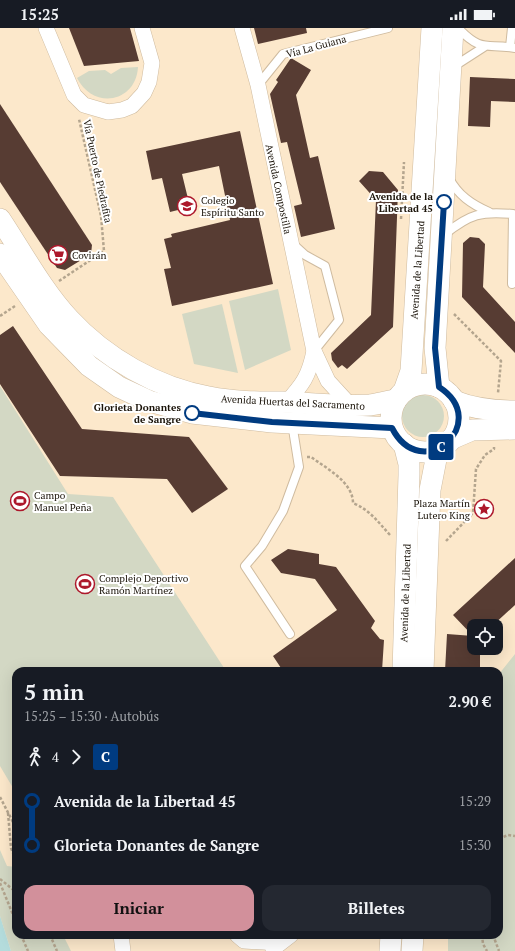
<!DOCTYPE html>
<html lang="es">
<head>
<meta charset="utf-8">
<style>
	body { margin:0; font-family:"PT Serif",serif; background:#242831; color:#f1f3f6; height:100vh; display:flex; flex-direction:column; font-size:15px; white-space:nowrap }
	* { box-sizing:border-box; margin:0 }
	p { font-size:13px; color:#9ea1a6 }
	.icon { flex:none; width:22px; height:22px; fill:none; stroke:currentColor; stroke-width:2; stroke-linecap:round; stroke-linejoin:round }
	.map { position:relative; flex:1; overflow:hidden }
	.panel { position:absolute; left:12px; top:639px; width:491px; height:272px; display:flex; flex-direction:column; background:#171b24; border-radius:12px; box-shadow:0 4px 16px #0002 }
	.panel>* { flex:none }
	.badge { padding:0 8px; border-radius:3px; font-size:14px; line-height:26px }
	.buttons { position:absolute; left:467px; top:591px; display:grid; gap:8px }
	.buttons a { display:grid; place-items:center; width:36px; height:36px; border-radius:8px; background:#171b24; box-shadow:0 4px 16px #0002; font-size:20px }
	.map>.badge { position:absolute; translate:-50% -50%; box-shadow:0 0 0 2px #fff }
	.legs { display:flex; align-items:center; gap:6px; height:44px; padding:0 12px; font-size:13px }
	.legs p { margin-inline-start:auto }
	.overview { display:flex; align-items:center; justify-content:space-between; height:68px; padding:0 12px }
	h1 { font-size:22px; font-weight:600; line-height:30px }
	.cta { display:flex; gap:8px; margin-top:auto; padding:8px 12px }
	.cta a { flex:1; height:46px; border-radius:12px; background:#d2909b; color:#111; font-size:16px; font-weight:600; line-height:46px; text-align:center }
	.cta a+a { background:#242831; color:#f1f3f6 }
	ul { padding:0 12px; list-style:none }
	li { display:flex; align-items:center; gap:14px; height:44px; font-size:15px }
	li i { display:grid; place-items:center; width:6px; height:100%; margin:0 5px; background:currentColor }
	li i::after { content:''; width:10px; height:10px; margin:-5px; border:3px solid; border-radius:50%; background:#171b24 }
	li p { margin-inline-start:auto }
	li:first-child i { background:linear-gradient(#0000 50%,currentColor 0) }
	li:last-child i { background:linear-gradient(currentColor 50%,#0000 0) }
	.status { display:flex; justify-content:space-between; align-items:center; height:28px; padding:0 20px; background:#171b24; direction:ltr }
	.status svg { height:11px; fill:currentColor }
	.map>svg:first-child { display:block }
</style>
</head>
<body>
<div class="status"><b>15:25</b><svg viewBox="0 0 49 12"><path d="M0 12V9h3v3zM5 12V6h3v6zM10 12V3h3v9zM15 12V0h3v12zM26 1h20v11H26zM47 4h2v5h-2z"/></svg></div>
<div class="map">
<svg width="515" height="923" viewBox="0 0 515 923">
	<rect width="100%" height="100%" fill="#fce8cb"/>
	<g fill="#d3d8c4">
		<path d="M138 39C136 75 93 82 77 50L89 43 105 42 111 46 121 40Z"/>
		<polygon points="278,261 291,322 245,342 229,273"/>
		<polygon points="222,276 238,345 194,336 182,286"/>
		<polygon points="0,358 68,466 113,469 226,643 16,643 16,765 0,738"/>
		<circle cx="423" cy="388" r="21"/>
		<polygon points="515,626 515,923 448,923 448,907 499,907 499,646"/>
		<polygon points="0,822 7,838 16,839 16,907 63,907 71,923 11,923 0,888"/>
	</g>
	<polygon fill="#b4dcdc" points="0,888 1,891 11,923 0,923"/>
	<g fill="#573c33">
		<polygon points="69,0 130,0 139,33 84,38"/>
		<polygon points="254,0 306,0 307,5 258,16"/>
		<polygon points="291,30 311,42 296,67 310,130 318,128 335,201 301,209 294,178 302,176 287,114 281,115 270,66 278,54 276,52"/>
		<polygon points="470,49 515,51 515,74 491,73 490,99 468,98"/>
		<polygon points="0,76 92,217 91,226 65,242 57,240 0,154"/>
		<polygon points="240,103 273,256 172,278 164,241 171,240 164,211 172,209 171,206 230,192 219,138 182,146 190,179 170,184 162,150 152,152 146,123"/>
		<polygon points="369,143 383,144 398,162 393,299 347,341 342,337 338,340 332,332 331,325 371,287 376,172 359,153"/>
		<polygon points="470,209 479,210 485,216 483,259 515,294 515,325 462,269 463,215"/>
		<polygon points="13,298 82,401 189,409 228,461 192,485 167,451 60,448 0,356 0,307"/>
		<polygon points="288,521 319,526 319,536 336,539 375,593 371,600 380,611 384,612 382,643 283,643 273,628 337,582 315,551 281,545 271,532"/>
		<polygon points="515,530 515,577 492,598 474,598 474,620 480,620 480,643 445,643 447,606 473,608 453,587"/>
	</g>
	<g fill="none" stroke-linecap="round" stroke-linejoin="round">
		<defs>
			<g id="lane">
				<path d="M458 0C482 25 486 15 515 20"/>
				<polyline points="510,19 512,0"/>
				<polyline points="453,39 484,19"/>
				<polyline points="258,57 283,26 388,0"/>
				<path d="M449 150C458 167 471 176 489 184"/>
				<path d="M445 206C470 186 481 183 513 186L512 256"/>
				<polyline points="294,217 305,227 325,238 339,292 314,323"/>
				<polyline points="290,606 245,538 262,518 283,483 299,439 292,395"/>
			</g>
			<g id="street">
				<polyline points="46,0 74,67 84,77 108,84 122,82 132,78 144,65 149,54 152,35 142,0"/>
				<polyline points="242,0 258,57 314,323 328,353 350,377"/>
				<path d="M286 375C303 356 309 348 314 323"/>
				<polyline points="121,907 123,923"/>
				<polyline points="237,907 244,913 280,915"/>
				<polyline points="273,921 291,907"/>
			</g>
			<g id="secondary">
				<path d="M0 191C22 224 42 262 69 291 105 330 157 360 209 369 233 374 258 374 282 374 311 375 341 379 370 377 378 376 388 373 396 372"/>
				<polyline points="0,226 49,297 89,338 119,359 149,373 192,385 272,394 392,400"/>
				<circle cx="425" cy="390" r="34"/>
				<polyline points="439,359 435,320 453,0"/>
				<polyline points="404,363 411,343 432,0"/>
				<path d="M454 373C474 381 494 383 515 383"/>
				<polyline points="451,411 472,402 515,401"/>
				<polyline points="403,643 409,447 409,436 404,416"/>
				<polyline points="423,643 430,462 438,421"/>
				<polyline points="390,923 391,907"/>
				<polyline points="412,923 413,907"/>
			</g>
		</defs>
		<use href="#lane" stroke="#cfbb9f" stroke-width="10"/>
		<use href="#street" stroke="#cfbb9f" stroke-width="16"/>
		<use href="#secondary" stroke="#cfbb9f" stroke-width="22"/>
		<g stroke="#b4a58e" stroke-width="2.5" stroke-dasharray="3 2" stroke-linecap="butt">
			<polyline points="401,191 404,134"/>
			<polyline points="59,253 104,223 101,188 79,91"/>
			<polyline points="454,286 501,333 498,365"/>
			<polyline points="0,288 15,278"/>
			<path d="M307 429H311C326 440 353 454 353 475 370 482 378 494 390 507"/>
			<polyline points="446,513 473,485 476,441 485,427 494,421 494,419"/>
			<polyline points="0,769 16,800"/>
			<polyline points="8,785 11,820 16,832"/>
			<polyline points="499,811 508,807 515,808"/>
			<polyline points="0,851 16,864"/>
			<polyline points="0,855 16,894"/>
			<polyline points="21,907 28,923"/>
			<polyline points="50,907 57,923"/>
			<polyline points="482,907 483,916 487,923"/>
			<polyline points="493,907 499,923"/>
		</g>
		<use href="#lane" stroke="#fff" stroke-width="8"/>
		<use href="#street" stroke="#fff" stroke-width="15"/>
		<use href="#secondary" stroke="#fff" stroke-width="21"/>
	</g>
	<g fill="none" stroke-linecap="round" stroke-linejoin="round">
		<defs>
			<path id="line-1" d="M192 385 272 394 392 400C422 458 493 394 439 359L435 320 444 174"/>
		</defs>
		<use href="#line-1" stroke="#fff" stroke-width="9"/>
		<use href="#line-1" stroke="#003b80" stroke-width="6"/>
	</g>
	<defs>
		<symbol id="school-ring" viewBox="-11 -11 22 22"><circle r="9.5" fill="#fff" stroke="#ad182b" stroke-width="1.5"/><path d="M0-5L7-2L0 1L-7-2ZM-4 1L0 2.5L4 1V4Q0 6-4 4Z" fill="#ad182b"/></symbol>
		<symbol id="supermarket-ring" viewBox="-11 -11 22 22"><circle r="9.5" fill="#fff" stroke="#ad182b" stroke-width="1.5"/><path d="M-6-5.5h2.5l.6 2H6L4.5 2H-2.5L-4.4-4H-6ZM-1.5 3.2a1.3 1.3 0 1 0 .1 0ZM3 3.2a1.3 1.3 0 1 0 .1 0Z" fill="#ad182b"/></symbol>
		<symbol id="stadium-ring" viewBox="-11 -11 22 22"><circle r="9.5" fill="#fff" stroke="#ad182b" stroke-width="1.5"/><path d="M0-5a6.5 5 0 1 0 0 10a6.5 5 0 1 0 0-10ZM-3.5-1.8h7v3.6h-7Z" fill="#ad182b"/></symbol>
		<symbol id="sight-ring" viewBox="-11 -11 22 22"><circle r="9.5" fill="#fff" stroke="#ad182b" stroke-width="1.5"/><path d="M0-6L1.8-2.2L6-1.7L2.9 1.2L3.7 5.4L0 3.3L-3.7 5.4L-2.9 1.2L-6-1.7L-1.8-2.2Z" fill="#ad182b"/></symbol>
	</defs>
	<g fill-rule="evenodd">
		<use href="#school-ring" x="176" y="167" width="22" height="22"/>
		<use href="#supermarket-ring" x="47" y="216" width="22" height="22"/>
		<use href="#stadium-ring" x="9" y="462" width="22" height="22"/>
		<use href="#sight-ring" x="473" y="470" width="22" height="22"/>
		<use href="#stadium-ring" x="74" y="545" width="22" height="22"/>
	</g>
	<g fill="#fff" stroke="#003b80" stroke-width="2">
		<circle cx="444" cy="174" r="7"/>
		<circle cx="192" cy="385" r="7"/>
	</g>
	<g text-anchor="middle" stroke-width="4" stroke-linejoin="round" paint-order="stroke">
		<g font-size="10" fill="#1b140a" stroke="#fff">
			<text transform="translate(316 18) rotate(-15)" y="4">Vía La Guiana</text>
			<text transform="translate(98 143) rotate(78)" y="4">Vía Puerto de Piedrafita</text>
			<text transform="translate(279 161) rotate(78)" y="4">Avenida Compostilla</text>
			<text transform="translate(417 242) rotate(-86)" y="4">Avenida de la Libertad</text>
			<text transform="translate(293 374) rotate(3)" y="4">Avenida Huertas del Sacramento</text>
			<text transform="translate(405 565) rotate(-88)" y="4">Avenida de la Libertad</text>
		</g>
		<g font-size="10" font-weight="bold" fill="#1b140a" stroke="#fff" text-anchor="end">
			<text x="433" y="172">Avenida de la<tspan x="433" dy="12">Libertad 45</tspan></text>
			<text x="181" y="383">Glorieta Donantes<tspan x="181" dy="12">de Sangre</tspan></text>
		</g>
		<g font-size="10" fill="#1b140a" stroke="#fff" text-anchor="start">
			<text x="201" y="176">Colegio<tspan x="201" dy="12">Espíritu Santo</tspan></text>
			<text x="72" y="231">Covirán</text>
			<text x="34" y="471">Campo<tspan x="34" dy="12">Manuel Peña</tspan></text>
			<text x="470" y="479" text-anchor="end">Plaza Martín<tspan x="470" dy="12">Lutero King</tspan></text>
			<text x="99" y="554">Complejo Deportivo<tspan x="99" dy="12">Ramón Martínez</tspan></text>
		</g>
	</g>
</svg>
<div class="buttons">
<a><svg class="icon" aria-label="locate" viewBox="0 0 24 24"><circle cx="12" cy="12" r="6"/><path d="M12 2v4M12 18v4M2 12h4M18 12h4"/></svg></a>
</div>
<b class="badge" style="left:441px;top:419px;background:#003b80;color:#fff">C</b>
<section class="panel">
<div class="overview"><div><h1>5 min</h1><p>15:25 – 15:30 · Autobús</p></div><b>2.90 €</b></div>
<div class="legs"><svg class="icon" aria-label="walk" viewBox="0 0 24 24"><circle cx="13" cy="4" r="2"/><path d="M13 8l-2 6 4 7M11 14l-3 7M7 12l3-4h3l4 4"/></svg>4<svg class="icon" aria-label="forward" viewBox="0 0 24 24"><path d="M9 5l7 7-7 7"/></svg><b class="badge" style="background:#003b80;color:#fff">C</b></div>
<ul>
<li><i style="color:#003b80"></i><b>Avenida de la Libertad 45</b><p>15:29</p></li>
<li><i style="color:#003b80"></i><b>Glorieta Donantes de Sangre</b><p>15:30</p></li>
</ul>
<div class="cta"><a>Iniciar</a><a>Billetes</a></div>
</section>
</div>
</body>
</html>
